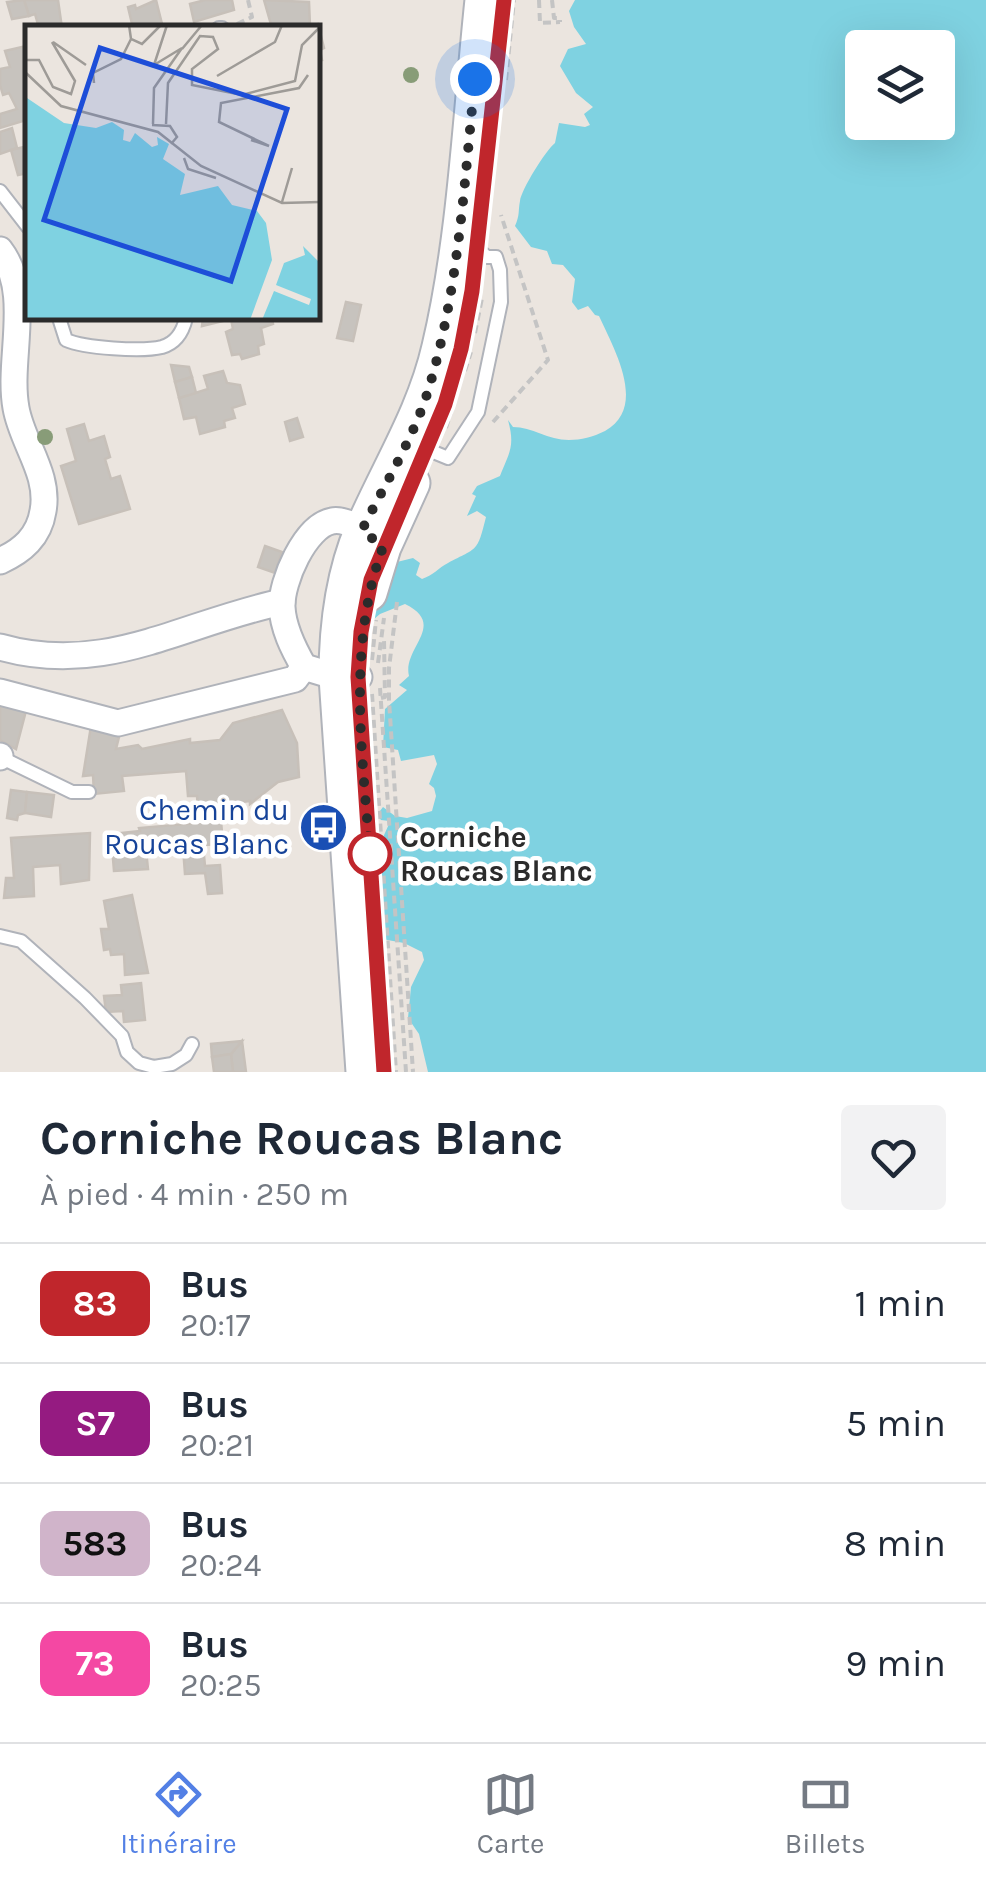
<!DOCTYPE html>
<html lang="fr">
<head>
<meta charset="utf-8">
<style>
	body { margin:0; font-family:Karla,sans-serif; background:#f2f2f3; color:#1f2937; height:100vh; display:flex; flex-direction:column; font-size:38px; white-space:nowrap }
	* { box-sizing:border-box; margin:0 }
	p { font-size:32px; color:#747a83 }
	.icon { flex:none; width:55px; height:55px; fill:none; stroke:currentColor; stroke-width:2; stroke-linecap:round; stroke-linejoin:round }
	.map { position:relative; height:1072px; overflow:hidden }
	.details { display:flex; flex-direction:column; background:#fff; flex:1 }
	.details>* { flex:none }
	.badge { padding:0 20px; border-radius:15px; font-size:35px; line-height:65px }
	.tools { position:absolute; left:845px; top:30px; display:grid; gap:20px }
	.tools a { display:grid; place-items:center; width:110px; height:110px; border-radius:10px; background:#fff; box-shadow:0 10px 40px #0002; font-size:50px }
	.you { position:absolute; width:50px; height:50px; margin:-25px; border:8px solid #fff; border-radius:50%; background:#1a73e8; box-shadow:0 0 0 15px #1a73e833 }
	.map>.badge { position:absolute; translate:-50% -50%; box-shadow:0 0 0 5px #fff }
	.round { display:grid; place-items:center; flex:none; width:105px; height:105px; border-radius:10px; background:#f2f2f3 }
	.summary { display:flex; align-items:center; justify-content:space-between; height:170px; padding:0 40px }
	h1 { font-size:48px; font-weight:700; line-height:75px }
	ul { padding:0; list-style:none }
	li { display:flex; align-items:center; gap:30px; height:120px; padding:0 40px; border-top:2px solid #e0e1e3 }
	li div { flex:1 }
	li b { display:block; font-size:38px }
	li em { font-style:normal }
	li .badge { min-width:110px; font-weight:700; text-align:center }
	.tab-bar { display:flex; justify-content:space-around; align-items:center; height:140px; border-top:2px solid #e0e1e3; background:#fff; font-size:28px; color:#747a83 }
	.tab-bar a { display:grid; justify-items:center; gap:5px }
	.tab-bar .active { color:#5380e5 }
	.map>svg:first-child { display:block }
</style>
</head>
<body>
<div class="map">
<svg width="986" height="1072" viewBox="0 0 986 1072">
	<rect width="100%" height="100%" fill="#ebe5df"/>
	<path fill="#7fd2e1" fill-rule="evenodd" d="M575 0H986V1072H428L419 1034 408 1018 411 987 424 960 422 952 404 943 382 939 374 933 370 920 363 882 389 824V821L381 820 377 815 383 807 395 816 407 818 432 811 436 796 434 788 429 784 437 764 434 755 401 761 398 750 383 747 385 709 407 690 399 685 409 676C402 648 448 625 405 604L380 614 367 625 360 595 383 551 397 562 413 558 420 563 416 575 422 579C434 575 438 568 448 563 478 547 477 553 486 517L477 511 467 516 476 496 472 494 477 486 500 476C510 451 515 446 508 420L513 427C532 427 548 440 569 440 581 440 593 437 605 431 648 407 614 349 599 316L595 315 588 306 578 310 572 302 575 279 563 265 552 264 547 251 531 247 515 226C520 215 518 211 520 201 521 190 546 150 555 143L559 123 585 127 590 125 584 114 593 107 576 93 560 66 568 49 586 44 574 27 569 11ZM862 48H938V122H862Z"/>
	<g fill="#c7c3be" stroke="#c7c0b9" stroke-width="2.5">
		<polygon points="24,0 58,0 62,28 39,28 35,14 29,16"/>
		<polygon points="24,0 29,16 12,19 7,2"/>
		<polygon points="156,0 163,28 133,28 128,7 135,5 136,9"/>
		<polygon points="205,0 232,0 234,10 194,22 190,4"/>
		<polygon points="264,0 309,2 310,26 318,24 324,48 320,50 322,60 318,61 318,28 272,28"/>
		<polygon points="26,46 28,125 26,120 0,128 0,114 17,109 9,93 3,95 0,85 0,69 10,67 5,51"/>
		<polygon points="12,128 17,148 0,154 0,132"/>
		<polygon points="28,146 28,173 18,175 11,150"/>
		<polygon points="346,302 361,305 353,341 337,338"/>
		<polygon points="203,318 272,318 273,324 261,328 264,344 258,346 259,354 242,359 240,354 232,355 226,332 233,329 231,319 202,326"/>
		<polygon points="171,365 189,367 192,377 175,382"/>
		<polygon points="223,371 227,383 240,385 245,404 232,408 235,418 224,421 225,427 200,434 196,417 184,419 179,398 208,389 204,376"/>
		<polygon points="192,377 196,393 179,398 175,382"/>
		<polygon points="297,418 303,437 290,441 285,422"/>
		<polygon points="84,424 89,441 104,436 110,457 105,459 111,479 120,476 130,509 79,524 61,466 76,461 67,429"/>
		<polygon points="265,546 282,552 275,573 258,567"/>
		<polygon points="0,700 27,707 16,749 0,740"/>
		<polygon points="282,710 297,743 299,777 278,782 250,804 250,801 241,802 198,809 197,796 188,796 186,771 122,776 124,791 94,794 93,775 83,776 91,726 120,733 116,749 138,745 142,749 190,739 190,743 220,740 233,723"/>
		<polygon points="11,790 27,792 25,813 18,815 17,820 7,818"/>
		<polygon points="27,792 54,795 51,817 25,813"/>
		<polygon points="221,821 223,844 203,845 205,866 220,865 222,893 208,894 205,873 185,874 183,847 146,850 148,869 114,871 111,834 140,831 139,828"/>
		<polygon points="90,833 89,880 61,884 60,865 33,867 34,896 4,898 6,878 14,878 11,838"/>
		<polygon points="132,895 148,973 125,975 124,954 111,955 110,949 104,950 101,929 109,929 104,901"/>
		<polygon points="141,983 145,1020 124,1022 123,1011 106,1012 104,996 122,995 121,985"/>
		<polygon points="242,1041 246,1072 233,1072 231,1054"/>
		<polygon points="242,1041 231,1054 212,1057 211,1044"/>
		<polygon points="231,1054 233,1072 214,1072 212,1057"/>
	</g>
	<g fill="none" stroke-linecap="round" stroke-linejoin="round">
		<defs>
			<g id="service">
				<polyline points="219,28 222,28"/>
				<polyline points="0,191 28,227"/>
				<path d="M59 318 66 340C84 348 142 352 162 347 176 343 183 331 186 318"/>
				<polyline points="426,449 448,458 478,412 501,302 500,270 496,257 487,257 476,248"/>
				<polyline points="0,757 72,792 89,792"/>
				<polyline points="0,936 21,941 85,998 122,1036 127,1052 139,1063 154,1067 172,1064 186,1055 192,1044"/>
			</g>
			<g id="minor">
				<path d="M0 250C33 293 7 359 16 408 22 443 50 474 43 511 39 537 22 551 0 561"/>
				<path d="M0 647C105 677 182 623 282 602"/>
				<path d="M359 677H337L304 667C293 648 283 628 282 607 281 582 305 526 332 521 346 518 365 532 375 540"/>
				<polyline points="0,692 118,723 295,679 304,667"/>
				<polyline points="0,756 0,757"/>
			</g>
			<g id="secondary">
				<polyline points="369,593 383,547 412,483"/>
				<path d="M364 1072 337 677C337 626 343 576 363 529 390 467 425 413 440 347 466 238 471 112 483 0"/>
			</g>
		</defs>
		<use href="#service" stroke="#b0b3ba" stroke-width="16"/>
		<use href="#minor" stroke="#b0b3ba" stroke-width="29"/>
		<use href="#secondary" stroke="#b0b3ba" stroke-width="39"/>
		<g stroke="#c4c4c4" stroke-width="4" stroke-dasharray="8 5" stroke-linecap="butt">
			<polyline points="539,0 540,23 560,22"/>
			<polyline points="552,0 554,18 560,18 560,22"/>
			<polyline points="237,24 252,17 248,0"/>
			<polyline points="506,80 514,0"/>
			<polyline points="475,333 482,298"/>
			<polyline points="465,371 471,352"/>
			<polyline points="493,422 548,360 501,215"/>
			<polyline points="446,428 452,409"/>
			<polyline points="397,602 389,668 389,700 413,1072"/>
			<polyline points="372,660 376,620"/>
			<polyline points="378,663 384,618"/>
			<polyline points="380,688 406,1072"/>
			<polyline points="372,694 396,1072"/>
			<polyline points="381,698 385,697 384,639"/>
		</g>
		<use href="#service" stroke="#fff" stroke-width="12"/>
		<use href="#minor" stroke="#fff" stroke-width="25"/>
		<use href="#secondary" stroke="#fff" stroke-width="35"/>
	</g>
	<g fill="#889c78">
		<circle cx="411" cy="75" r="8"/>
		<circle cx="45" cy="437" r="8"/>
	</g>
	<g fill="none" stroke-linecap="round" stroke-linejoin="round">
		<defs>
			<polyline id="line" points="384,1072 358,677 361,632 371,580 445,404 461,349 472,291 504,0"/>
		</defs>
		<use href="#line" stroke="#fff" stroke-width="22"/>
		<use href="#line" stroke="#c0262c" stroke-width="15"/>
		<path stroke="#2b2b2b" stroke-width="10" stroke-dasharray="0 18" d="M370 854C362 751 347 646 383 547L362 530C385 484 413 439 428 391 459 290 464 183 475 79"/>
	</g>
	<defs>
		<symbol id="bus-disc" viewBox="-11 -11 22 22"><circle r="9.5" fill="#1a4fb4" stroke="#fff"/><path d="M-5-6H5V4H4V6H2V4H-2V6H-4V4H-5ZM-3.5-4V0h7V-4ZM-3.5 1.2v1.5H-2V1.2ZM2 1.2v1.5H3.5V1.2Z" fill="#fff"/></symbol>
	</defs>
	<g fill-rule="evenodd">
		<use href="#bus-disc" x="296" y="800" width="55" height="55"/>
	</g>
	<circle fill="#fff" stroke="#c0262c" stroke-width="5" cx="370" cy="854" r="20"/>
	<g text-anchor="middle" stroke-width="9" stroke-linejoin="round" paint-order="stroke">
		<g font-size="30" fill="#164399" stroke="#fff" text-anchor="end">
			<text x="289" y="820">Chemin du<tspan x="289" dy="34">Roucas Blanc</tspan></text>
		</g>
		<g font-size="30" font-weight="bold" fill="#2b2b2b" stroke="#fff" text-anchor="start">
			<text x="400" y="847">Corniche<tspan x="400" dy="34">Roucas Blanc</tspan></text>
		</g>
	</g>
	<g transform="translate(25 25)">
		<rect width="295" height="295" fill="#ebe5df"/>
		<path d="M0 56 2 73 39 98 71 103 87 97 99 105 98 115 105 117 110 108 127 122 133 120 132 112 144 119 138 134 160 149 155 170 193 161 207 180 232 186 241 198 247 235 225 295H0ZM278 221 295 238V295H237L249 266 284 280 286 274 251 260 259 238 280 230Z" fill="#7fd2e1"/>
		<path fill="none" stroke="#9e9b97" stroke-width="2.5" d="M104 0 106 14 117 19 136 0M28 17 61 40M157 24 177 0M0 35H14L28 62 46 69 50 56 27 17M0 47 36 81 133 107 176 141 257 178 295 177M192 51 250 17 257 0M69 58 68 48 96 34 106 14M128 99 129 63 157 23 129 40 142 0M141 99 143 58 175 11 188 12 193 24 167 44V60L217 70 270 56 277 20 295 2M127 100 145 101 152 112 146 119M226 115 244 121 194 97 196 78 274 63 283 50M159 133 163 144 191 153M257 177 267 143"/>
		<path fill="#1d4ed8" fill-opacity="0.15" stroke="#1d4ed8" stroke-width="5" d="M75 23 262 84 206 256 19 195Z"/>
		<rect width="295" height="295" fill="none" stroke="#2b2b2b" stroke-width="5"/>
	</g>
</svg>
<div class="tools">
<a><svg class="icon" aria-label="layers" viewBox="0 0 24 24"><path d="M12 4l9 5-9 5-9-5zM3 14l9 5 9-5"/></svg></a>
</div>
<div class="you" style="left:475px;top:79px"></div>
</div>
<section class="details">
<div class="summary"><div><h1>Corniche Roucas Blanc</h1><p>À pied · 4 min · 250 m</p></div><a class="round"><svg class="icon" aria-label="heart" viewBox="0 0 24 24"><path d="M12 20l-8-8c-3-5 5-10 8-4 3-6 11-1 8 4z"/></svg></a></div>
<ul>
<li><span class="badge" style="background:#c0262c;color:#fff">83</span><div><b>Bus</b><p>20:17</p></div><em>1 min</em></li>
<li><span class="badge" style="background:#951b81;color:#fff">S7</span><div><b>Bus</b><p>20:21</p></div><em>5 min</em></li>
<li><span class="badge" style="background:#d0b4ca;color:#111">583</span><div><b>Bus</b><p>20:24</p></div><em>8 min</em></li>
<li><span class="badge" style="background:#f448a3;color:#fff">73</span><div><b>Bus</b><p>20:25</p></div><em>9 min</em></li>
</ul>
</section>
<nav class="tab-bar">
<a class="active"><svg class="icon" aria-label="directions" viewBox="0 0 24 24"><path d="M12 3l9 9-9 9-9-9zM9 14v-3h6M13 9l2 2-2 2"/></svg>Itinéraire</a>
<a><svg class="icon" aria-label="map" viewBox="0 0 24 24"><path d="M3 6l6-2 6 2 6-2v14l-6 2-6-2-6 2zM9 4v14M15 6v14"/></svg>Carte</a>
<a><svg class="icon" aria-label="tickets" viewBox="0 0 24 24"><path d="M3 7h18v10H3zM15 7v10"/></svg>Billets</a>
</nav>
</body>
</html>
